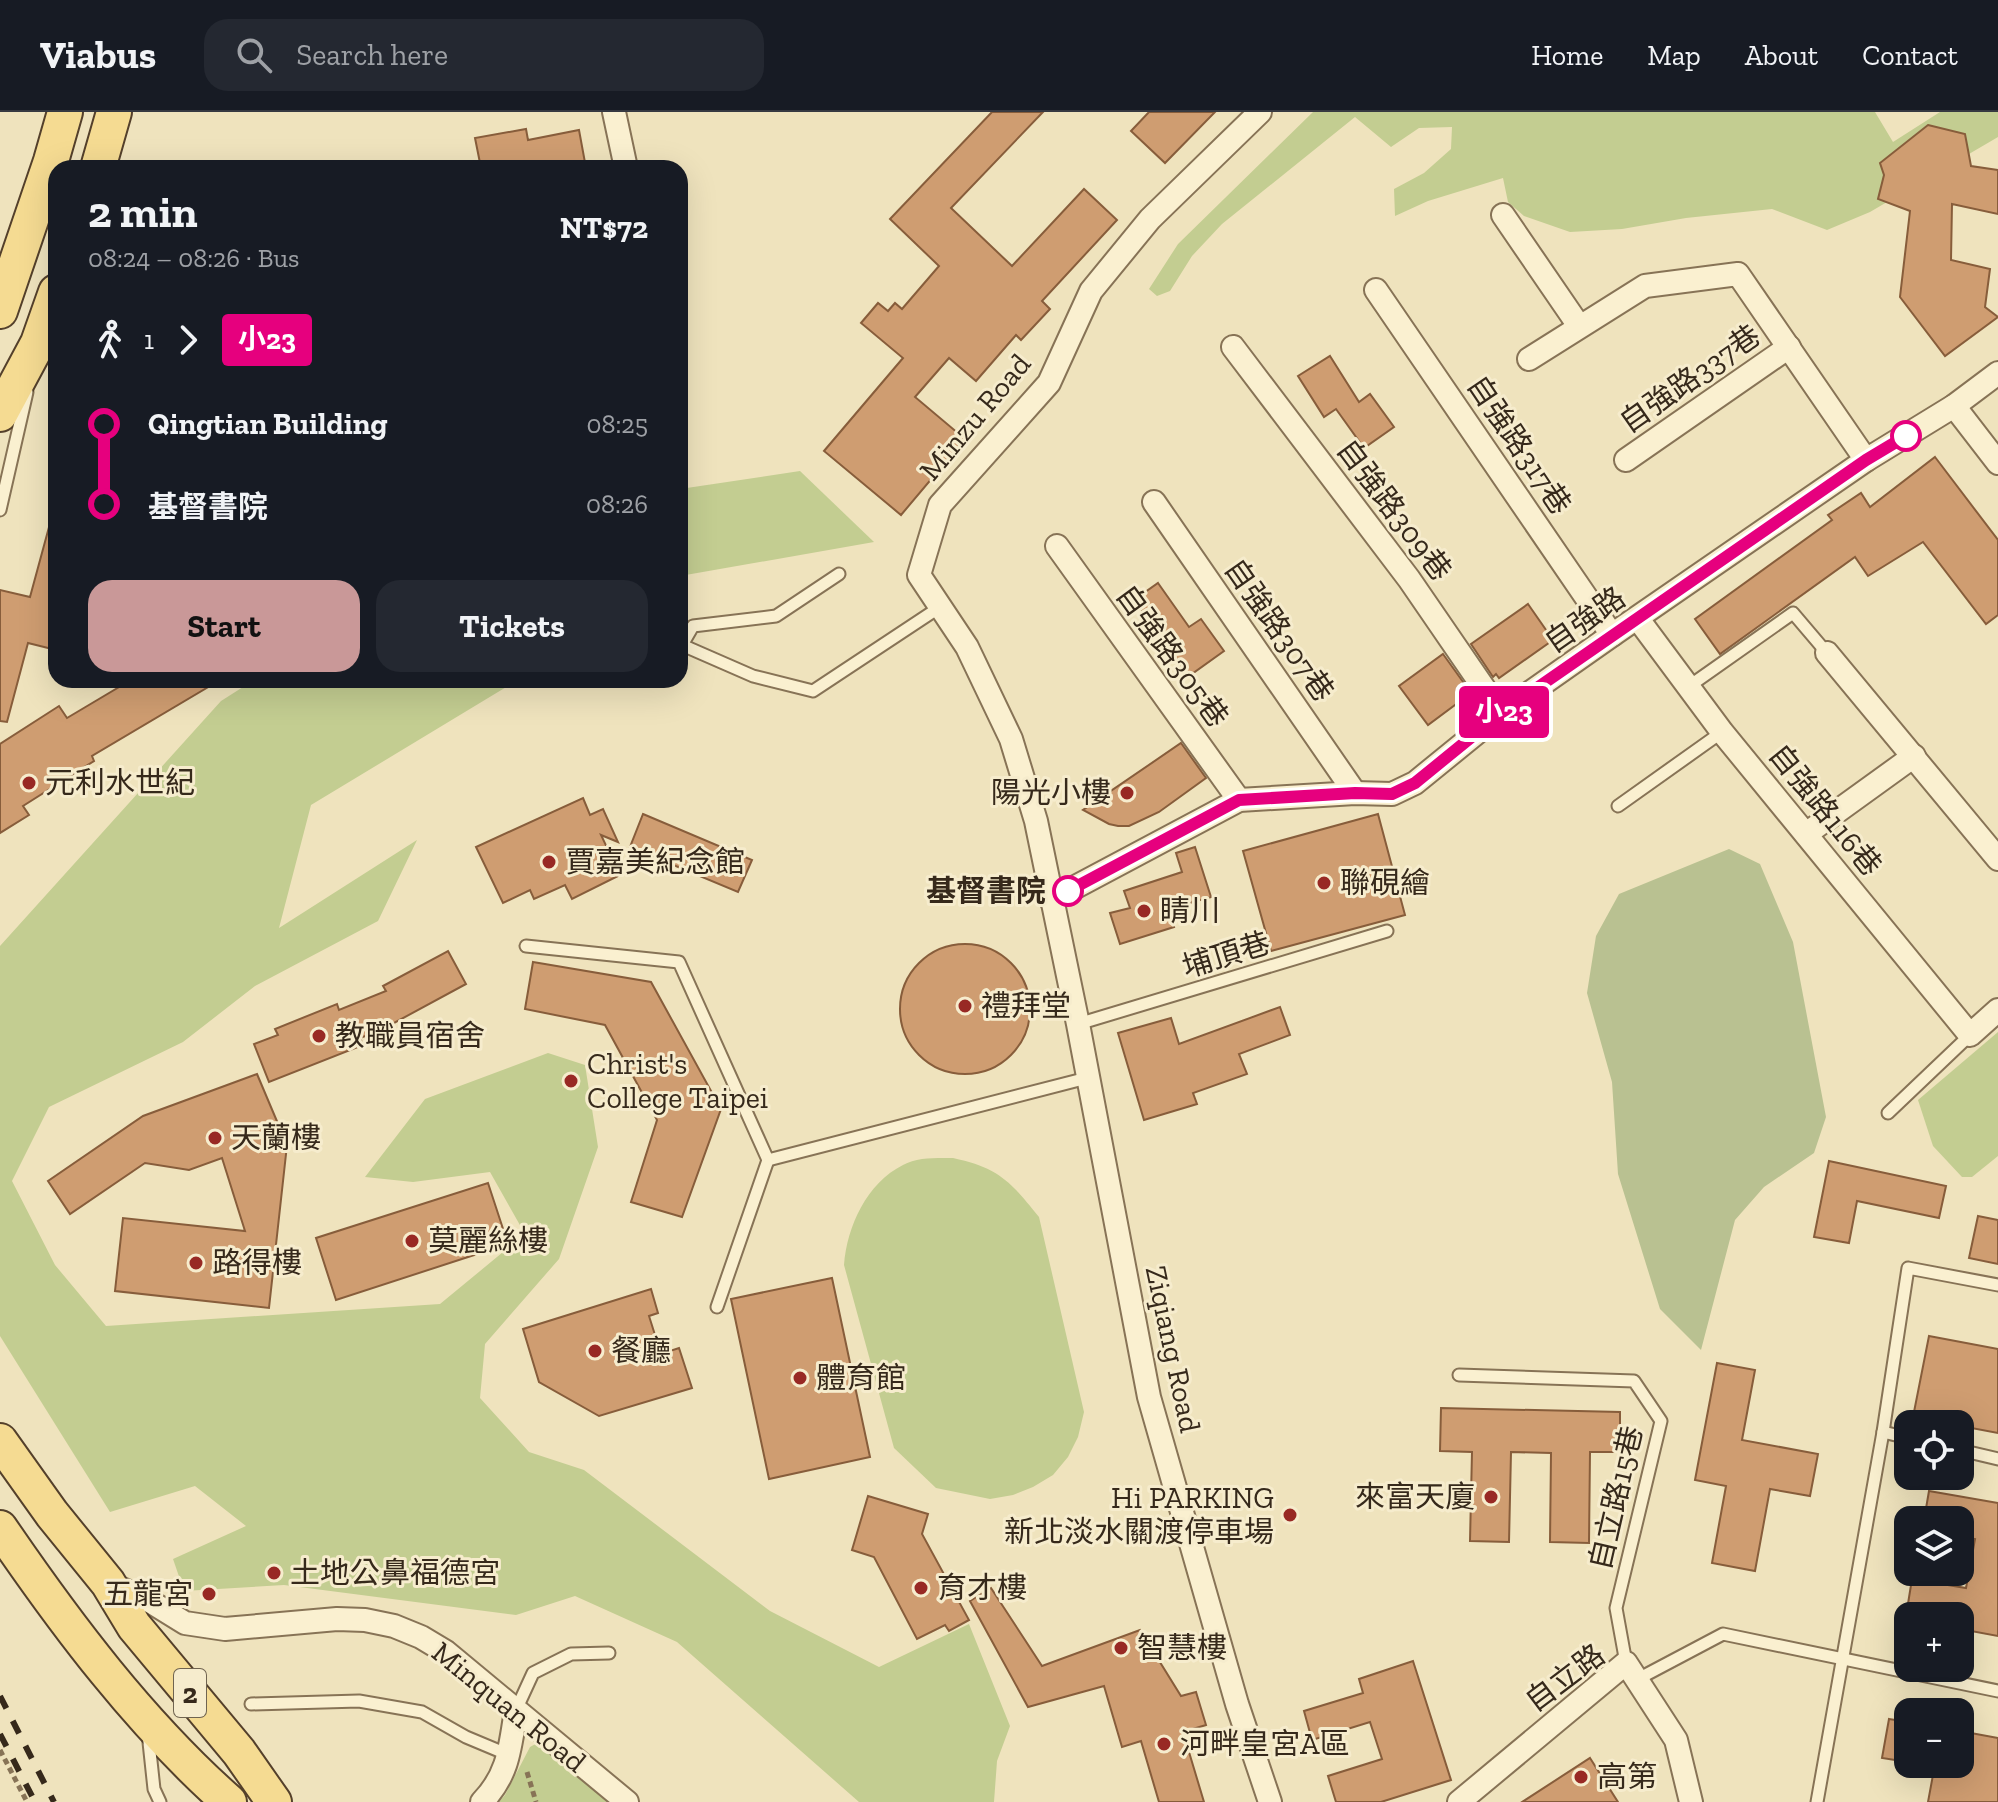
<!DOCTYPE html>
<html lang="en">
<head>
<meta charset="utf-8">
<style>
	body { margin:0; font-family:"Zilla Slab","Noto Sans TC",serif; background:#242831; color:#f1f3f6; height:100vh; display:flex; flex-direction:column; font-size:30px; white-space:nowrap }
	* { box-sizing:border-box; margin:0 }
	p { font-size:26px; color:#9ea1a6 }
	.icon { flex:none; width:44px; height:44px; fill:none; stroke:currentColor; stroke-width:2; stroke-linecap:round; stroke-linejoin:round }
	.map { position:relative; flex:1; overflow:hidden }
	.details { position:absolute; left:48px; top:48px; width:640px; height:528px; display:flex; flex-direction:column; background:#171b24; border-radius:24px; box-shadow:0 8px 32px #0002 }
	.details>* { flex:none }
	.badge { padding:0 16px; border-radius:6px; font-size:28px; line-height:52px }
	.controls { position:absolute; left:1894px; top:1298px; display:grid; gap:16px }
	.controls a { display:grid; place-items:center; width:80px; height:80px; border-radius:16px; background:#171b24; box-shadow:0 8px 32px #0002; font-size:40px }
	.map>.badge { position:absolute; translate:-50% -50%; box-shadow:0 0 0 4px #fff }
	.legs { display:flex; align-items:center; gap:12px; height:88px; padding:0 40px; font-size:26px }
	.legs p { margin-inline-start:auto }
	.headline { display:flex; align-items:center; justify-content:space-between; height:136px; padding:0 40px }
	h1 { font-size:44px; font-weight:800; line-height:60px }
	.action { display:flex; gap:16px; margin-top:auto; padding:16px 40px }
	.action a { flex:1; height:92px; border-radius:24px; background:#c99898; color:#111; font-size:32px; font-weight:800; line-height:92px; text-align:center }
	.action a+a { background:#242831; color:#f1f3f6 }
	ul { padding:0 40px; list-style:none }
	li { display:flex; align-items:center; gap:28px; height:80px; font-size:30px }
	li i { display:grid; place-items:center; width:12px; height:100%; margin:0 10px; background:currentColor }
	li i::after { content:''; width:20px; height:20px; margin:-10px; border:6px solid; border-radius:50%; background:#171b24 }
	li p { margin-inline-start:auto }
	li:first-child i { background:linear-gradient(#0000 50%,currentColor 0) }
	li:last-child i { background:linear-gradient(currentColor 50%,#0000 0) }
	header { display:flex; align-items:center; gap:48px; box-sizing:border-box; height:112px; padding:0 40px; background:#171b24; border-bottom:2px solid #363941 }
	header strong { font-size:38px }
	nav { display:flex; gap:44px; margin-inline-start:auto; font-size:28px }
	.search { width:560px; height:72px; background:#242831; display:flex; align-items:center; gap:20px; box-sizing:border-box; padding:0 28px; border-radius:24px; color:#9ea1a6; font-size:30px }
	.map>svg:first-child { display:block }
</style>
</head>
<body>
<header>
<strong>Viabus</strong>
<div class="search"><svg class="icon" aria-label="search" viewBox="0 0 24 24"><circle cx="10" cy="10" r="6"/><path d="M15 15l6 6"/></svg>Search here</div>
<nav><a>Home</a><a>Map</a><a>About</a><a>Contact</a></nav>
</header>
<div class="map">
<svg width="1998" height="1690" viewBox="0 0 1998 1690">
	<rect width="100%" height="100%" fill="#efe3bd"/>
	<g fill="#c3cd91">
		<polygon points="1313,0 1875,0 1893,30 1940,0 1998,0 1998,25 1870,100 1827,118 1772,97 1686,106 1622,117 1570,120 1524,104 1508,90 1503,66 1428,89 1395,104 1394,77 1424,61 1451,37 1452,15 1419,16 1391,35 1355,5 1222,112 1192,144 1170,179 1157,184 1149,177 1178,132"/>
		<polygon points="800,359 874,430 680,464 680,377"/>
		<polygon points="254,568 518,568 311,693 279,816 417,728 378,809 255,874 183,930 49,995 12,1069 55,1153 106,1214 440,1192 525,1122 490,1060 413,1070 365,1065 425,987 548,941 585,953 598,1035 559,1147 485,1232 480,1286 529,1340 584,1358 770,1499 879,1555 969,1512 1010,1614 997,1649 994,1690 859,1690 677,1530 575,1484 516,1503 284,1473 184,1479 173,1447 246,1414 195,1374 110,1400 0,1224 0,834 221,589"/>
		<polygon points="1998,920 1998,1044 1972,1065 1962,1065 1933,1034 1918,988"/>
		<path d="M953 1046C999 1056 1010 1069 1039 1105L1084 1300 1078 1325 1068 1345 1053 1363 1033 1375 1013 1383 990 1387 936 1376 894 1336 844 1153C847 1114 867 1071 903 1053 917 1045 937 1046 953 1046Z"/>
		<polygon points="539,1630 611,1690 499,1690 505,1683 530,1635"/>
	</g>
	<polygon fill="#b9c191" points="1729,737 1760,752 1793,830 1826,1005 1814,1041 1764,1075 1735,1108 1701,1238 1660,1197 1618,1062 1612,970 1587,881 1596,824 1619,782"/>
	<g fill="#cf9d71" stroke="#875d3b" stroke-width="2">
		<polygon points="992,0 1043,0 951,96 1012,154 1084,77 1117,108 1042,189 1050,197 1021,228 1016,223 976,269 949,246 915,285 965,327 901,403 824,339 903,246 861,211 878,191 888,199 895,191 902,197 939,154 890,107"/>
		<polygon points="1149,0 1215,0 1165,51 1131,19"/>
		<polygon points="1928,13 1965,22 1971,54 1998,58 1998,102 1952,92 1951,148 1990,157 1985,195 1998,205 1945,244 1900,185 1910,99 1878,87 1884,63 1880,51"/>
		<polygon points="526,17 528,28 579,18 586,56 481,56 475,26"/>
		<polygon points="1330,244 1359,290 1370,282 1394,315 1364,336 1336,297 1324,305 1298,264"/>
		<polygon points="1935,345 1998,428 1998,503 1986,512 1923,430 1868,464 1855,445 1720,542 1695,507 1832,408 1828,403 1861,381 1870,395"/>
		<polygon points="49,415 56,416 56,538 28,531 7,610 0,609 0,478 30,485"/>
		<polygon points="1158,471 1189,515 1201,507 1224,539 1189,564 1134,488"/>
		<polygon points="1528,492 1553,528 1499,566 1496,562 1493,565 1471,532"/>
		<polygon points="1443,542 1471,581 1428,613 1399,574"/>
		<polygon points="131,568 220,568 92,644 94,649 23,694 29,703 0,721 0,632 59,594 67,606"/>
		<polygon points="1181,631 1206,666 1159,700 1129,714 1118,714 1109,712 1083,698"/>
		<polygon points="583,686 590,703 603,697 618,730 601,723 620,763 572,787 565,773 534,787 530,778 503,791 476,735"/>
		<polygon points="643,702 752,748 738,780 630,735"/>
		<polygon points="1378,702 1405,803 1271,839 1243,739"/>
		<polygon points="1195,735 1211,785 1168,797 1174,815 1120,832 1110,801 1130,796 1124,779 1182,760 1176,741"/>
		<circle cx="965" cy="897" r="65"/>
		<polygon points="448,839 466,872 381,918 360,926 363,933 269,970 254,932 278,923 275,917 337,892 339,898 386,879 383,874"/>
		<polygon points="533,850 651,870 721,997 682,1105 631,1090 657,1008 605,913 525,897"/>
		<polygon points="1280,895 1290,923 1239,942 1247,962 1193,981 1197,992 1144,1008 1118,921 1171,906 1179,932"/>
		<polygon points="257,962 287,1033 269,1196 115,1179 123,1106 245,1119 222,1046 189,1058 145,1051 70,1102 48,1069 143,1004"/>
		<polygon points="1829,1049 1946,1074 1939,1106 1857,1089 1849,1131 1814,1125"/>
		<polygon points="488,1071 508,1132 336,1188 316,1126"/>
		<polygon points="1978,1104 1998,1108 1998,1152 1969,1146"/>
		<polygon points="832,1166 870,1345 769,1367 731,1187"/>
		<polygon points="651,1177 658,1201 649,1204 661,1242 679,1236 692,1276 599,1304 539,1270 523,1217"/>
		<polygon points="1929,1224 1998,1237 1998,1321 1913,1305"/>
		<polygon points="1717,1251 1755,1258 1742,1328 1818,1342 1810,1384 1770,1377 1755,1459 1712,1451 1726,1374 1695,1368"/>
		<polygon points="1441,1296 1620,1300 1620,1340 1590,1340 1589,1431 1550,1430 1551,1341 1511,1340 1509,1430 1470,1429 1472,1340 1440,1339"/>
		<polygon points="1929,1379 1998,1391 1998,1524 1960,1517 1960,1504 1906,1504 1912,1467 1966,1476 1975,1427 1960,1425 1960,1408 1924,1408"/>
		<polygon points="868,1384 928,1402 922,1422 969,1508 949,1519 945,1513 917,1527 874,1445 852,1438"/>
		<polygon points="991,1476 1042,1554 1140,1518 1181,1584 1196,1580 1206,1613 1183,1620 1204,1690 1159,1690 1141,1629 1122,1635 1104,1574 1028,1595 970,1489"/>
		<polygon points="1413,1549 1451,1668 1381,1690 1336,1690 1328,1664 1382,1647 1370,1610 1312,1628 1304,1599 1363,1581 1359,1567"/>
		<polygon points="1889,1607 1908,1610 1908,1650 1882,1646"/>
		<polygon points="1960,1619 1998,1626 1998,1690 1928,1690 1935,1652 1960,1652"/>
		<polygon points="1590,1646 1618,1690 1522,1690"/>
	</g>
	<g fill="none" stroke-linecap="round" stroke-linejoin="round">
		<defs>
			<g id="lane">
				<polyline points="0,398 27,280"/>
				<polyline points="839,462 776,504 693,514 682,533 753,564 813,579 940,495"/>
				<polyline points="1688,575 1793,501 1827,541"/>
				<polyline points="1618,694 1722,620"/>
				<polyline points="526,834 679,850 768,1048 1087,966"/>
				<polyline points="1078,912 1387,819"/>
				<polyline points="1888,1001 1970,923"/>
				<polyline points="717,1195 768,1048"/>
				<polyline points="1459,1263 1634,1269 1661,1309 1616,1496 1626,1551"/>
				<polyline points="1883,1320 1908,1156 1998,1173"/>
				<polyline points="1960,1338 1998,1347"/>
				<polyline points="1636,1568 1723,1522 1998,1579"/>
				<polyline points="251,1592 359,1589 422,1600 466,1625 509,1643"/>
				<polyline points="516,1598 533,1561 571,1542 609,1541"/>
				<polyline points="148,1621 154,1677 160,1690"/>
				<polyline points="1817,1690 1883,1320 1908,1326"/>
			</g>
			<g id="street">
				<polyline points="614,0 626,56"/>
				<polyline points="1260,0 1150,107 1091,179 1049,271 940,393 919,463 967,535 1011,627 1036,709 1078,912 1149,1285 1237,1592 1270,1690"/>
				<polyline points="1503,103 1579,214"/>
				<polyline points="1376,178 1612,523"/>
				<polyline points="1233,235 1409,467 1501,601"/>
				<polyline points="1529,247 1645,174 1738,162 1866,348"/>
				<polyline points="1954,294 1998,351"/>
				<polyline points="1626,348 1789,235"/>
				<polyline points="1154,390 1355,681"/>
				<polyline points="1057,434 1239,688"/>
				<polyline points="1638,507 1722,620 1970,923 1998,898"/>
				<polyline points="1827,541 1998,747"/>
				<polyline points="1806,722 1914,644"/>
				<polyline points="1051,788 1239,688 1355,681 1392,682 1415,671 1501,601 1612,523 1866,348 1954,294 1998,261"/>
				<polyline points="108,1471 151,1490 185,1511 225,1517 337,1507 365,1508 394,1514 421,1525 446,1540 627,1690"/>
				<path d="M482 1690C509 1662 510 1635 516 1598"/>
				<polyline points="1459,1690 1626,1551 1676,1628 1691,1690"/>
			</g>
			<g id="primary">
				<polyline points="98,56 114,0"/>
				<polyline points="0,199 51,49 65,0"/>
				<polyline points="0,302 38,231 56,180"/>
				<polyline points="0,1329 52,1402 108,1471 134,1514 239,1640 274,1690"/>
				<path d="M0 1416C67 1514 140 1611 229 1690"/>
			</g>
		</defs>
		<use href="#lane" stroke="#877356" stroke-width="15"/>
		<use href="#street" stroke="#877356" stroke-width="26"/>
		<use href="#primary" stroke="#54402b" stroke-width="38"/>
		<g stroke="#877356" stroke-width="5" stroke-dasharray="6 4" stroke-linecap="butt">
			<polyline points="0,1638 27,1690"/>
			<polyline points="527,1660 536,1690"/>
		</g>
		<use href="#lane" stroke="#faf0d0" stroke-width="11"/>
		<use href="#street" stroke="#faf0d0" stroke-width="22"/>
		<use href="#primary" stroke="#f5db92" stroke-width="34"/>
		<g stroke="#36291b" stroke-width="6" stroke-dasharray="14 14" stroke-linecap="butt">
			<polyline points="0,1584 54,1690"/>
			<polyline points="0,1622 35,1690"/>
		</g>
	</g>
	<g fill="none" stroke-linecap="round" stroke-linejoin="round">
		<defs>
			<polyline id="line-1" points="1068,779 1239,688 1355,681 1392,682 1415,671 1501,601 1866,348 1906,324"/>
		</defs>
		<use href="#line-1" stroke="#fff" stroke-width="18"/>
		<use href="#line-1" stroke="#e6007e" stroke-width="12"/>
	</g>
	<g fill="#fff" stroke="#e6007e" stroke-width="4">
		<circle cx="1906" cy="324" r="14"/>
		<circle cx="1068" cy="779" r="14"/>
	</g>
	<g fill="#982924" stroke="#f6eccd" stroke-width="3">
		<circle cx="29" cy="671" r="8"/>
		<circle cx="1127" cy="681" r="8"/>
		<circle cx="549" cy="750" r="8"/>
		<circle cx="1324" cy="771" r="8"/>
		<circle cx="1144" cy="799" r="8"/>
		<circle cx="965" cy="894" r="8"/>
		<circle cx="319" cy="924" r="8"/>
		<circle cx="571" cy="969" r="8"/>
		<circle cx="215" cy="1026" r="8"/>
		<circle cx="412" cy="1129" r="8"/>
		<circle cx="196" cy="1151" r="8"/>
		<circle cx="595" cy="1239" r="8"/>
		<circle cx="800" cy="1266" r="8"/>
		<circle cx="1491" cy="1385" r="8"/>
		<circle cx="1290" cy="1403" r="8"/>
		<circle cx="274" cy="1461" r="8"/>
		<circle cx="921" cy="1476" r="8"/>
		<circle cx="209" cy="1482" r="8"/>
		<circle cx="1121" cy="1536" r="8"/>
		<circle cx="1164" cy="1632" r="8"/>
		<circle cx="1581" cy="1665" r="8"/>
	</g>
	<g text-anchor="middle" stroke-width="6" stroke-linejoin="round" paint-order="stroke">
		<rect fill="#f6eccd" stroke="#706450" stroke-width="2" x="174" y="1557" width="32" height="48" rx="6"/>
		<g font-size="28" font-weight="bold" fill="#36291b">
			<text x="190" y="1591">2</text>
		</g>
		<g font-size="30" fill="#36291b" stroke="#f6eccd">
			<text transform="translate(1690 267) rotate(-35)" y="10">自強路337巷</text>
			<text transform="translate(975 305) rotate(-50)" y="10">Minzu Road</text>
			<text transform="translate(1519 333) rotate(56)" y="10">自強路317巷</text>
			<text transform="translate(1394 398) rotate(53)" y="10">自強路309巷</text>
			<text transform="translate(1585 508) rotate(-35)" y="10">自強路</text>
			<text transform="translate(1279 518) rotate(55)" y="10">自強路307巷</text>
			<text transform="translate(1172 544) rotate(54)" y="10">自強路305巷</text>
			<text transform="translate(1825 698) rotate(51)" y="10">自強路116巷</text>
			<text transform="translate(1226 843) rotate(-17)" y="10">埔頂巷</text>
			<text transform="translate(1173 1237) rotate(78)" y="10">Ziqiang Road</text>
			<text transform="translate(1616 1386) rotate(-77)" y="10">自立路15巷</text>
			<text transform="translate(1565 1566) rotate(-37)" y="10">自立路</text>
			<text transform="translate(509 1595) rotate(39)" y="10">Minquan Road</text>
		</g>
		<g font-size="30" fill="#36291b" stroke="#f6eccd" text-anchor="start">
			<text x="45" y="681">元利水世紀</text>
			<text x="1111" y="691" text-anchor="end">陽光小樓</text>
			<text x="565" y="760">賈嘉美紀念館</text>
			<text x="1340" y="781">聯硯繪</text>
			<text x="1160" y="809">睛川</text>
			<text x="981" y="904">禮拜堂</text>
			<text x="335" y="934">教職員宿舍</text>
			<text x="587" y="962">Christ's<tspan x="587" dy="34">College Taipei</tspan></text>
			<text x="231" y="1036">天蘭樓</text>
			<text x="428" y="1139">莫麗絲樓</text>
			<text x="212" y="1161">路得樓</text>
			<text x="611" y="1249">餐廳</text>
			<text x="816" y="1276">體育館</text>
			<text x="1475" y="1395" text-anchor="end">來富天廈</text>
			<text x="1274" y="1396" text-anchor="end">Hi PARKING<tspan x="1274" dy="34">新北淡水關渡停車場</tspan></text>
			<text x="290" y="1471">土地公鼻福德宮</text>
			<text x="937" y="1486">育才樓</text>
			<text x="193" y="1492" text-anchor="end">五龍宮</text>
			<text x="1137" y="1546">智慧樓</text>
			<text x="1180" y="1642">河畔皇宮A區</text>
			<text x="1597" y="1675">高第</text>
		</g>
		<g font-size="30" font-weight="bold" fill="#36291b" stroke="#f6eccd" text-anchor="end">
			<text x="1046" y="789">基督書院</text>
		</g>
	</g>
</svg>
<div class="controls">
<a><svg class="icon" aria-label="locate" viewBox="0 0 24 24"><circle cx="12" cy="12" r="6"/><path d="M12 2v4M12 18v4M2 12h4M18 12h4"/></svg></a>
<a><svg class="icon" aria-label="layers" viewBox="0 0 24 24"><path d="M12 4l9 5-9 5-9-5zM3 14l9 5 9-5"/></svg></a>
<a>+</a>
<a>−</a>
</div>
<b class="badge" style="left:1504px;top:600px;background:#e6007e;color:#fff">小23</b>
<section class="details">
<div class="headline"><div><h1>2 min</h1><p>08:24 – 08:26 · Bus</p></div><b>NT$72</b></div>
<div class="legs"><svg class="icon" aria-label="walk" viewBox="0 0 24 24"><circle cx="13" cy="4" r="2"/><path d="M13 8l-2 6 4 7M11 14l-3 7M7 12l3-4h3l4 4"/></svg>1<svg class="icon" aria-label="forward" viewBox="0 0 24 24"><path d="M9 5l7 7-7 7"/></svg><b class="badge" style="background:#e6007e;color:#fff">小23</b></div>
<ul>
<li><i style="color:#e6007e"></i><b>Qingtian Building</b><p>08:25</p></li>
<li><i style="color:#e6007e"></i><b>基督書院</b><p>08:26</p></li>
</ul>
<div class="action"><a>Start</a><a>Tickets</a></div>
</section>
</div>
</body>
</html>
